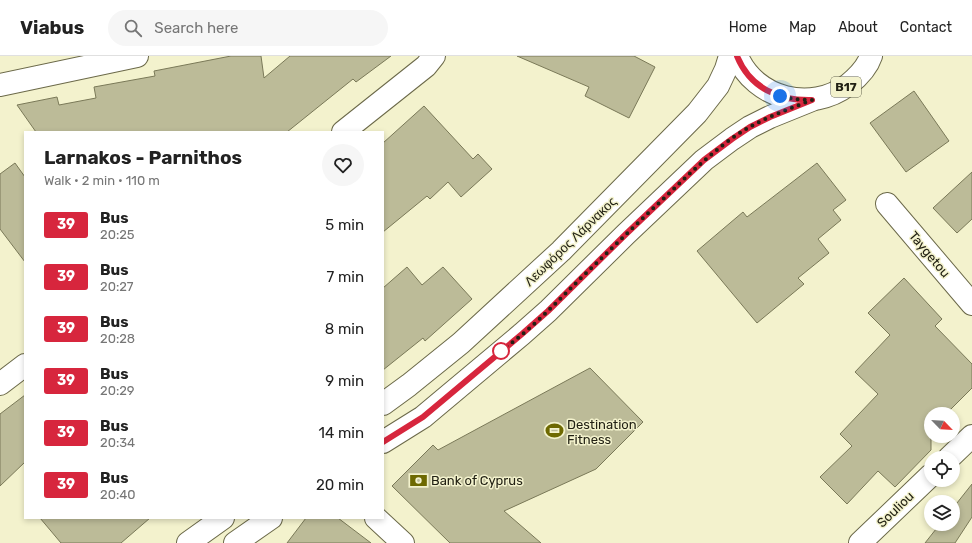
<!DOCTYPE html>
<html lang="en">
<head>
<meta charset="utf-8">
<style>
	body { margin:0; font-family:Rubik,sans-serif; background:#f6f6f6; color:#222; height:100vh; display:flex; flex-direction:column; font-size:15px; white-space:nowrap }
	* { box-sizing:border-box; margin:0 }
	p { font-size:13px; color:#767676 }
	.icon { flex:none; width:22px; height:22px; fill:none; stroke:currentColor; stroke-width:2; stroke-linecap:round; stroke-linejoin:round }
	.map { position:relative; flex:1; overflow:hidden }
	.sheet { position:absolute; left:24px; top:75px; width:360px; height:388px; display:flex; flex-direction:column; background:#fff; border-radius:0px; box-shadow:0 2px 6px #0003 }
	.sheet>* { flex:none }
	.badge { padding:0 8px; border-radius:3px; font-size:14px; line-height:26px }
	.needle { width:26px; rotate:115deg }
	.controls { position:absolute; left:924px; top:351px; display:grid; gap:8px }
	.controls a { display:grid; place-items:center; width:36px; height:36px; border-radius:50%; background:#fff; box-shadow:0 2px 6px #0003; font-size:20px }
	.you { position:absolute; width:20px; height:20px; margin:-10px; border:3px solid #fff; border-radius:50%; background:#1a73e8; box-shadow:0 0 0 6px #1a73e833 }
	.map>.badge { position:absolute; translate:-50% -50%; box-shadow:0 0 0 2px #fff }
	.round { display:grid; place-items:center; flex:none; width:42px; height:42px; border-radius:21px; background:#f6f6f6 }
	.overview { display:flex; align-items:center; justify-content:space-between; height:68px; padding:0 20px }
	h1 { font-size:19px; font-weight:700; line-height:30px }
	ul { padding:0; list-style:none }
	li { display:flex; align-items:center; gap:12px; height:52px; padding:0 20px }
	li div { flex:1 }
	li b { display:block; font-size:15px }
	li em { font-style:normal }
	li .badge { min-width:44px; font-weight:700; text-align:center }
	header { display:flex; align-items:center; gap:24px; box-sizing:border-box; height:56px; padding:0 20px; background:#fff; border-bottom:1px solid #e0e0e0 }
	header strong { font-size:19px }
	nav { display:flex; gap:22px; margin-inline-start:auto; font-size:14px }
	.search { width:280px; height:36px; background:#f6f6f6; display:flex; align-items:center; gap:10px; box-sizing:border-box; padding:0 14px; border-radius:22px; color:#767676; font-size:15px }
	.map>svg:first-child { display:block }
</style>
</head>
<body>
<header>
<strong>Viabus</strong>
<div class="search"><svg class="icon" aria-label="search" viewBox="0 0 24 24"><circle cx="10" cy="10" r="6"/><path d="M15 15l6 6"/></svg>Search here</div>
<nav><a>Home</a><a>Map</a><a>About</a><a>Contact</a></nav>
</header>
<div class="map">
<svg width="972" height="487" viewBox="0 0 972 487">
	<rect width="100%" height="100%" fill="#f3f2cd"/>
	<g fill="#bcbb98" stroke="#7a7958">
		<polygon points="231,0 261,0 264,22 290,0 391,0 356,26 353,23 287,76 36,76 17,49 57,41 59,49 96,42 94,31 155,20 154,15"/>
		<polygon points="517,0 634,0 655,11 629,62 585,40 589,31"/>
		<polygon points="914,35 949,85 906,116 870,67"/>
		<polygon points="424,50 473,103 478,98 492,113 461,141 448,126 430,143 427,140 383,176 383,87"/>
		<polygon points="15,107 25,121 25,206 0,173 0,118"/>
		<polygon points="817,107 846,144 833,154 841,164 818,183 829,197 798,222 804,228 757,267 697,195 743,156 747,161"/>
		<polygon points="972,116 972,163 957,177 933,152"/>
		<polygon points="407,211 422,229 443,211 472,243 425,285 423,282 383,314 383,232"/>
		<polygon points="904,222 942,263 935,270 972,308 972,332 946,358 931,358 931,394 895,431 878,415 847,448 820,421 852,390 840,378 878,338 855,316 890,279 868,257"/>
		<polygon points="590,312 643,366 596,413 504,455 541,487 450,487 392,430 433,389 438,394"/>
		<polygon points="25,339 25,406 0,430 0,358"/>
		<polygon points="972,428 972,461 955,487 925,487 940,468 953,468 953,452"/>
		<polygon points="40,462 150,462 121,487 61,487"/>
		<polygon points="306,462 338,462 371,487 287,487"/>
	</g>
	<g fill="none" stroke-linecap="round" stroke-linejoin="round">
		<defs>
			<g id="minor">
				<polyline points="0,29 137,0"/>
				<polyline points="343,76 426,10 434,0"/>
				<polyline points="887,148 972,248"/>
				<polyline points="0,328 25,309"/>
				<polyline points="949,402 972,380"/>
				<polyline points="376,462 403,487"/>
				<polyline points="860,487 931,419"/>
			</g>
			<g id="secondary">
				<polyline points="383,348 409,329 461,287 561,195 697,57 718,30 726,13 730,0"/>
				<polyline points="383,386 423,361 522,278 548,255 626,178 704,104 732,83 750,71 770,61 812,44"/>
				<polyline points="188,487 223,462"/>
				<polyline points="235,487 271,462"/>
			</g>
			<path id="primary" d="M737 0C755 43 811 57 848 29 858 21 867 12 871 0"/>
		</defs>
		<use href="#minor" stroke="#6b6949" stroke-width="24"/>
		<use href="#secondary" stroke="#6b6949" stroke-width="24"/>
		<use href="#primary" stroke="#6b6949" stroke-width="24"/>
		<use href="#minor" stroke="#fff" stroke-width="22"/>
		<use href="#secondary" stroke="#fff" stroke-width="22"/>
		<use href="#primary" stroke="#fff" stroke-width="22"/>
	</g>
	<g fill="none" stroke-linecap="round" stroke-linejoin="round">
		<defs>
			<path id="line" d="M383 386 423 361 522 278 548 255 626 178 704 104 732 83 750 71 770 61 812 44C779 45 750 32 737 0"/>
		</defs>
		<use href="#line" stroke="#fff" stroke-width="9"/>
		<use href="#line" stroke="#d7263d" stroke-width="6"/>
		<path stroke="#222114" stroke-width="4" stroke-dasharray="0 7.2" d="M501 295C529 275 553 250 577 226 605 199 632 172 660 146 683 124 705 102 731 83 755 65 784 55 812 44 801 44 791 43 780 40"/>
	</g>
	<defs>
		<symbol id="stadium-bare" viewBox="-9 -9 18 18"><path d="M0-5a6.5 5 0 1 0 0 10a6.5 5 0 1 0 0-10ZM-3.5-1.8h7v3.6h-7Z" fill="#6e6901" stroke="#f3f2cd" stroke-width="2.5" paint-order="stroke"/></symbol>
		<symbol id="bank-bare" viewBox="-9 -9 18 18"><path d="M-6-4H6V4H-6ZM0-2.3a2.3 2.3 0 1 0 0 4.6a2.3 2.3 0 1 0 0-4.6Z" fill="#6e6901" stroke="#f3f2cd" stroke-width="2.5" paint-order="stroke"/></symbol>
	</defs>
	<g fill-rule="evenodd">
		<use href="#stadium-bare" x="542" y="362" width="25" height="25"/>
		<use href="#bank-bare" x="406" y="412" width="25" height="25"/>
	</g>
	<circle fill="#fff" stroke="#d7263d" stroke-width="2" cx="501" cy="295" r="8"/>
	<g text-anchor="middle" stroke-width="3" stroke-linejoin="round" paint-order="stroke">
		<rect fill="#f3f2cd" stroke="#61604c" stroke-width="1" x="831" y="21" width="30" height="20" rx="3"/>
		<g font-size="12" font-weight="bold" fill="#222114">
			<text x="846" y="35">B17</text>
		</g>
		<g font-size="13" fill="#222114" stroke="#f3f2cd">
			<text transform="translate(570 185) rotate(-44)" y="5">Λεωφόρος Λάρνακος</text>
			<text transform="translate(930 198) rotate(50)" y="5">Taygetou</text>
			<text transform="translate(895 453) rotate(-44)" y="5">Souliou</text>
		</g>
		<g font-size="13" fill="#222114" stroke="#f3f2cd" text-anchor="start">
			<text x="567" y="373">Destination<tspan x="567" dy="15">Fitness</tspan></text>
			<text x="431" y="429">Bank of Cyprus</text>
		</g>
	</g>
</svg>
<div class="controls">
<a><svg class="needle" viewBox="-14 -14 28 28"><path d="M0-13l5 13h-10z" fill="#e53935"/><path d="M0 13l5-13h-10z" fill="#767676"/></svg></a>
<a><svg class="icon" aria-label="locate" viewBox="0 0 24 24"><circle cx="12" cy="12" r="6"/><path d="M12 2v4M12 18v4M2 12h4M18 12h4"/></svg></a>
<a><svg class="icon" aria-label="layers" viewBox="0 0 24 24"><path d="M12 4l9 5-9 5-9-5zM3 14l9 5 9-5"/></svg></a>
</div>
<div class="you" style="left:780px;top:40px"></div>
<section class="sheet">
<div class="overview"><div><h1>Larnakos - Parnithos</h1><p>Walk · 2 min · 110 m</p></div><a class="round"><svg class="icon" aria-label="heart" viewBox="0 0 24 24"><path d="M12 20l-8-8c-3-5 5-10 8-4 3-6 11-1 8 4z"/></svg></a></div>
<ul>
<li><span class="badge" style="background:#d7263d;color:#fff">39</span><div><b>Bus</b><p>20:25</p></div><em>5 min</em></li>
<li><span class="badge" style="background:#d7263d;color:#fff">39</span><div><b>Bus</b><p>20:27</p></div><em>7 min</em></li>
<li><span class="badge" style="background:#d7263d;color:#fff">39</span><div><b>Bus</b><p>20:28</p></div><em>8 min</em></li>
<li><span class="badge" style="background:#d7263d;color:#fff">39</span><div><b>Bus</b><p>20:29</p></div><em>9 min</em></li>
<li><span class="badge" style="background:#d7263d;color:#fff">39</span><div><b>Bus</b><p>20:34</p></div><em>14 min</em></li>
<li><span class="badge" style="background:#d7263d;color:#fff">39</span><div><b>Bus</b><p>20:40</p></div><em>20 min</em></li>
</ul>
</section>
</div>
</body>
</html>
